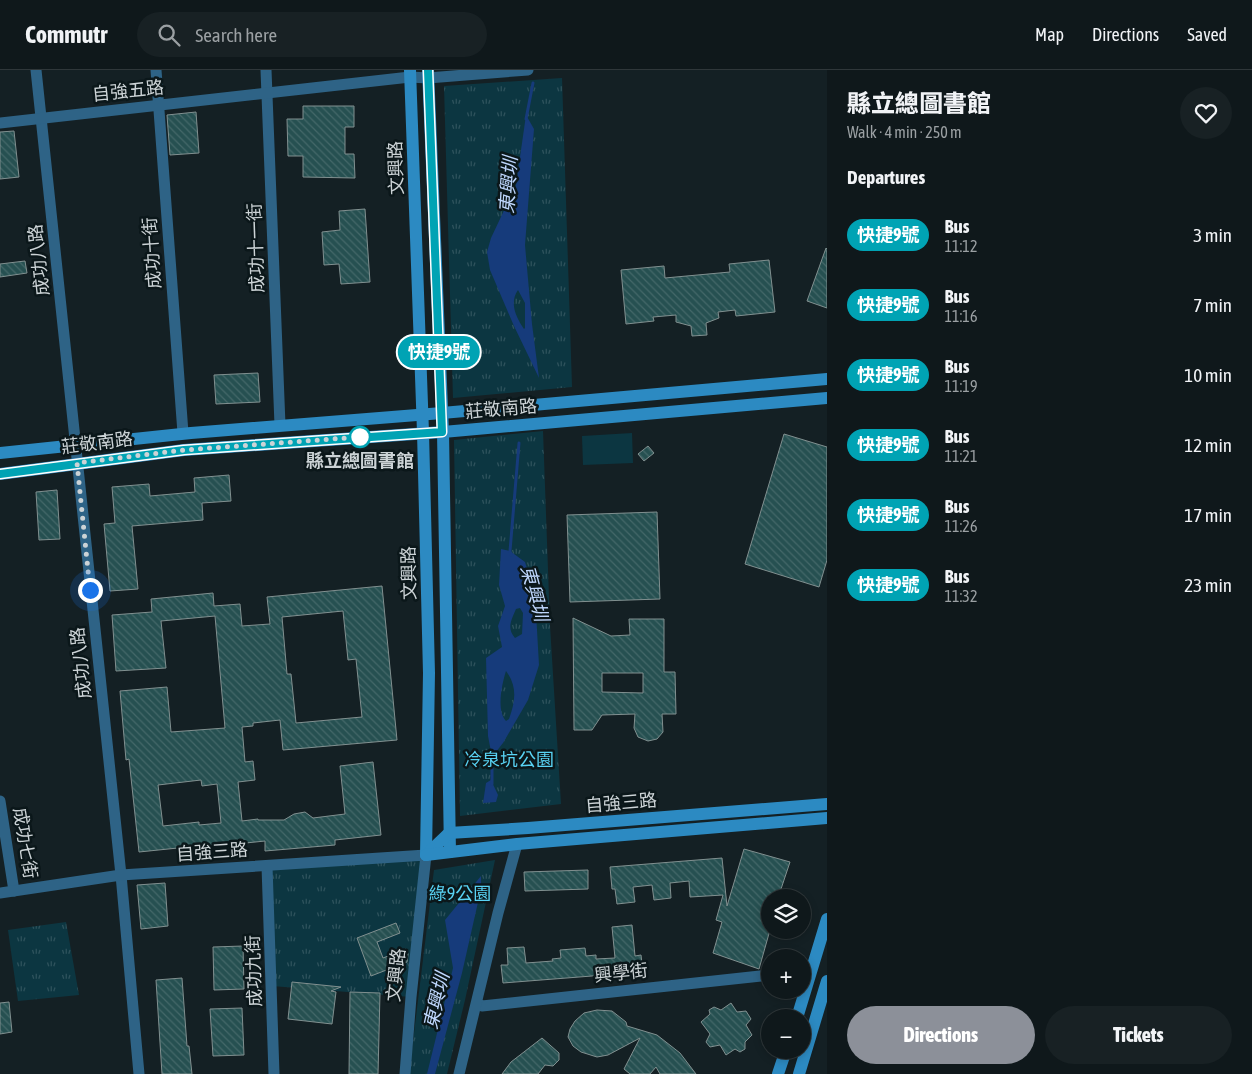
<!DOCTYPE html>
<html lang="en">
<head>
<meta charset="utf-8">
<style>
	body { margin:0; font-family:"Asap Condensed","Noto Sans TC",sans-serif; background:#182124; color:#f1f3f6; height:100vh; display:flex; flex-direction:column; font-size:19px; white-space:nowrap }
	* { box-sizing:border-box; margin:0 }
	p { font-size:16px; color:#9ba0a3 }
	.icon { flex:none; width:28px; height:28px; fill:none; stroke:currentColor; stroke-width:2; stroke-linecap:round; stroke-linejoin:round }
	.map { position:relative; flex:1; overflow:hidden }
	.details { display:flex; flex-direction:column; background:#0f181b; width:425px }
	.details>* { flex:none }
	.badge { padding:0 10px; border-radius:16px; font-size:18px; line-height:32px }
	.controls { position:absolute; left:761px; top:819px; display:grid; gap:10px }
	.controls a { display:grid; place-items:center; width:50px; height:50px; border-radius:50%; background:#0f181b; box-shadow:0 2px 8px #0003,0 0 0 1px #2f373a; font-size:25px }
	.you { position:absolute; width:25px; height:25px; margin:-12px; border:4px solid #fff; border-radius:50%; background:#1a73e8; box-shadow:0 0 0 8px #1a73e833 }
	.map>.badge { position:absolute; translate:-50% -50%; box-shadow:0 0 0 2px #fff }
	h2 { padding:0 20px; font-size:19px; line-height:45px }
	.round { display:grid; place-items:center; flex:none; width:52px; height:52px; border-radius:26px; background:#182124 }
	.headline { display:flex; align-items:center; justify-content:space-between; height:85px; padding:0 20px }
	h1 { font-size:24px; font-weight:800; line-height:38px }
	.button { display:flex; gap:10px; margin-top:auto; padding:10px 20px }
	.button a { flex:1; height:58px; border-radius:30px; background:#8c9099; color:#fff; font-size:20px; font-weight:800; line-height:58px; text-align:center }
	.button a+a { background:#182124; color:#f1f3f6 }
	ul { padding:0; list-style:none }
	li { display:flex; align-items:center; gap:15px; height:70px; padding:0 20px }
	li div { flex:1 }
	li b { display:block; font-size:19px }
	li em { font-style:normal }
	li .badge { min-width:55px; font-weight:700; text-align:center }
	header { display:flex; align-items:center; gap:30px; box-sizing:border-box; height:70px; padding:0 25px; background:#0f181b; border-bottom:1px solid #2f373a }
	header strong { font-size:24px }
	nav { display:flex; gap:28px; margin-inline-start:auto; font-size:18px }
	.search { width:350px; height:45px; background:#182124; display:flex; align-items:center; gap:12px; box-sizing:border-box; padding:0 18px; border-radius:28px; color:#9ba0a3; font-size:19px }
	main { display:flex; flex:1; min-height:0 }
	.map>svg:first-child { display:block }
</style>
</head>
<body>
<header>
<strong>Commutr</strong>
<div class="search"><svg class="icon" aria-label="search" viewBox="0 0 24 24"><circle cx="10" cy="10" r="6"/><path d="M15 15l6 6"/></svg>Search here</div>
<nav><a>Map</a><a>Directions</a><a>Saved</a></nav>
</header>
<main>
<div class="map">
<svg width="827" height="1004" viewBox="0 0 827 1004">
	<defs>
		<pattern id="grass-tufts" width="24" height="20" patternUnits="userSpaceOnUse" patternTransform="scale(1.25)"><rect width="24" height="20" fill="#0c3641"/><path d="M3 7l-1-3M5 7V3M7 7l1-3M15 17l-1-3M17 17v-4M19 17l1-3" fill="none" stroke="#2e525c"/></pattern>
		<pattern id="building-back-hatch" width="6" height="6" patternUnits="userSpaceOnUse" patternTransform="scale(1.25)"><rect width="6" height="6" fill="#265051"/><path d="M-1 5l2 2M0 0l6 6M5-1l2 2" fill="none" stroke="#446869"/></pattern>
	</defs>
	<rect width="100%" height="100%" fill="#142024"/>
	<g fill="url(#grass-tufts)">
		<polygon points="562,8 572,317 453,328 444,16"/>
		<polygon points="543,361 550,556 561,734 460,746 454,370"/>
		<polygon points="426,785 411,927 272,916 267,796"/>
		<polygon points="495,790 465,930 447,1004 409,1004 434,800"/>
		<polygon points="66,852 79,925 18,931 8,860"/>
	</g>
	<polygon fill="#0c3641" points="632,363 633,393 583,395 582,366"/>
	<g fill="#163b7b" fill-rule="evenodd">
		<path d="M526 45 534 59 525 175 532 254 539 308 514 256 490 200 487 182 491 168 516 115ZM518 220 525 233V258L524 259C516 247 509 233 518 220Z"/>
		<path d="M501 479 510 481 525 492 535 525 539 595 528 630 503 673 492 687 488 666 486 588 502 577 498 556 505 536 499 515ZM520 538 523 543 522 564 515 568C506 558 512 549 516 539ZM506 601C518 617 515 632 509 649L506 651C496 640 502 614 506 601Z"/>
		<polygon points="491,710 498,725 496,732 483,733 486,713"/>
		<polygon points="481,806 481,819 462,903 435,1004 427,1004 453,898 445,850"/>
	</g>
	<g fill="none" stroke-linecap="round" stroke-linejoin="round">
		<g stroke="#163b7b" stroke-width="3">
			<polyline points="526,49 533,13"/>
			<polyline points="511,485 510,481 519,373"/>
			<polyline points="492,714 492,687 494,684"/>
		</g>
	</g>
	<g fill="url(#building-back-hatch)" stroke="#819090" fill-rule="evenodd">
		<polygon points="303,36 354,36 354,57 345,57 345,84 354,84 355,108 303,107 303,86 288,86 287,49 303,49"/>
		<polygon points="196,42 199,83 170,85 167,45"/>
		<polygon points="14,61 19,107 0,109 0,62"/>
		<polygon points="365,139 370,212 341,214 339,194 324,195 322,162 340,160 339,141"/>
		<polygon points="826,178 827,179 827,238 807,231"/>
		<polygon points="769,190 775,242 736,246 735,240 718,242 719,248 706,253 707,265 692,266 691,256 676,252 676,245 653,247 654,251 626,254 621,200 664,196 665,208 730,202 729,194"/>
		<polygon points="25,191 27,203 0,207 0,194"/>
		<polygon points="258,303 260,332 216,334 214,305"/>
		<polygon points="784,364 827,377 827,490 819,517 745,494"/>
		<polygon points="648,376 654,383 644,391 638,384"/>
		<polygon points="229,405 231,431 202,433 203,450 132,456 138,519 110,521 104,454 115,453 112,417 149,414 150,426 195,422 194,408"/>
		<polygon points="57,420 60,469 39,470 36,422"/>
		<polygon points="657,442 660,529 570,532 567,445"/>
		<path d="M382 516 397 670 283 680 280 650 253 653V656L242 657 245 692 253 691 255 710 238 712 242 751 258 749V750H284L294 744 305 742 313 748 345 744 340 696 373 692 381 765 335 770V775L265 781V771L207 777V775L139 782 129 689 126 690 120 621 167 617 171 662 225 658 215 546 161 551 166 598 116 601 112 545 152 542 151 529 213 523 214 536 240 534 242 556 270 554 267 527ZM343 541 348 590 356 589 362 647 296 653 291 604H287L282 547ZM201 710 202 716 217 714 221 753 199 755V752L163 756 158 715Z"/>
		<path d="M573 548 611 566 630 565 629 549H664V602H675L676 644H662L663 662 657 669 648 671 638 667 634 658 635 644 602 645 592 660H574ZM602 603H643V623L602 622Z"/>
		<polygon points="744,779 790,792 778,828 770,828 770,860 759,899 713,883 722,852 716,850 723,825 690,827 689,811 670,813 671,828 654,830 652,815 633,817 635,832 617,834 615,819 612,819 610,797 722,788 727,836"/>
		<polygon points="588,800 588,819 525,821 524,802"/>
		<polygon points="165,813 168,856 141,859 137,815"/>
		<polygon points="396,853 400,863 377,872 383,888 406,879 408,884 407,892 371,906 357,868"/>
		<polygon points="632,855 635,886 641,885 643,902 503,913 501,895 508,895 507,878 524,877 526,893 553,891 552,889 561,888 560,880 585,878 586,886 596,885 596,889 615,888 612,857"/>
		<polygon points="243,876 244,919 214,920 213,877"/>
		<polygon points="182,908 187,976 189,976 192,1004 162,1004 156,910"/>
		<polygon points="292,912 341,917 331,921 336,922 332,954 288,949"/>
		<polygon points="350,922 380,923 378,1004 349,1004"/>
		<polygon points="9,932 12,962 0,964 0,933"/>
		<polygon points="731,933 737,942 746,941 751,949 746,955 752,965 745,972 745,979 740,982 735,979 726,985 720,975 710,977 706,972 710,964 701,952 710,944 709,940 714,937 721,940"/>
		<polygon points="242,938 244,985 213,986 210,939"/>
		<polygon points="597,940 612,941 626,952 627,956 657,965 680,983 696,1004 660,1004 656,997 650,1004 630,1004 624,999 640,968 608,985 597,987 581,982 573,976 568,967 570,959 575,951 584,943"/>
		<polygon points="542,968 559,983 559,990 553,996 545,995 538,1004 502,1004 511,992"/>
	</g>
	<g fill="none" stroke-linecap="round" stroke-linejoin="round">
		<g stroke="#2e6386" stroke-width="11">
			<polyline points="36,0 121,805 139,1004"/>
			<polyline points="156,0 183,363"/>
			<polyline points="266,0 280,355"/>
			<polyline points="0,53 410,7 428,8 528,0"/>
			<polyline points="0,731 14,821"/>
			<polyline points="267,796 274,1004"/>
			<polyline points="0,823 121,805 426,785 411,927 405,1004"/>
			<polyline points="477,933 482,936 770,905"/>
			<polyline points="459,1004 498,843 517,774"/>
		</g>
		<g stroke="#2c8ac2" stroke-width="12">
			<polyline points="410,0 423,362 429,603 426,785"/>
			<polyline points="428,0 443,362 450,782"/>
			<polyline points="0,383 191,363 442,343 827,309"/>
			<polyline points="0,404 184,380 443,362 827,328"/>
			<polyline points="426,785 449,763 528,758 827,734"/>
			<polyline points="426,785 517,774 827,748"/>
			<polyline points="797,948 827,849"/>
			<polyline points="778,1004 786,980"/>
			<polyline points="799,1004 827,911"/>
		</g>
	</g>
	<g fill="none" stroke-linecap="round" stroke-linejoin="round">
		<defs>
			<polyline id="line" points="0,404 184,380 442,362 428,0"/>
		</defs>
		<use href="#line" stroke="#fff" stroke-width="11"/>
		<use href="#line" stroke="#00a3b4" stroke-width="8"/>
		<polyline stroke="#ccd3d6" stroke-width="5" stroke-dasharray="0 9" points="90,520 77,393 184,380 360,367"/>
	</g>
	<circle fill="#fff" stroke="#00a3b4" stroke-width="2.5" cx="360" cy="367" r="10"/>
	<g text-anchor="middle" stroke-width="5" stroke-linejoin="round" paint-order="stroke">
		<g font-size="18" fill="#ccd3d6" stroke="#0b171a">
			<text transform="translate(128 21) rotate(-6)" y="6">自強五路</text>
			<text transform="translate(396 98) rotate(-92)" y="6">文興路</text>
			<text transform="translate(256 178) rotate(-92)" y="6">成功十一街</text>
			<text transform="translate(152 183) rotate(-94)" y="6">成功十街</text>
			<text transform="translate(39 190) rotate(-96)" y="6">成功八路</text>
			<text transform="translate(501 339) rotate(-5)" y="6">莊敬南路</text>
			<text transform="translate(97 373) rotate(-7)" y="6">莊敬南路</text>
			<text transform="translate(409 503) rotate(-91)" y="6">文興路</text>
			<text transform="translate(81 593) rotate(-96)" y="6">成功八路</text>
			<text transform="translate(621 733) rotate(-5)" y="6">自強三路</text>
			<text transform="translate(25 773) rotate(81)" y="6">成功七街</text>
			<text transform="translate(212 782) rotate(-4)" y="6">自強三路</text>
			<text transform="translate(254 901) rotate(-92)" y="6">成功九街</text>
			<text transform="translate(621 903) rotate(-6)" y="6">興學街</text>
			<text transform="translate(396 905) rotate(-84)" y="6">文興路</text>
		</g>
		<g font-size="18" font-weight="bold" fill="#ccd3d6" stroke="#0b171a">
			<text x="360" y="397">縣立總圖書館</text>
		</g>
		<g font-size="18" fill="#59d3f4" stroke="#0b171a">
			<text x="509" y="696">冷泉坑公園</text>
			<text x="460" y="830">綠9公園</text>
		</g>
		<g font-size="19" font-style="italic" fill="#bed6fc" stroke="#0b171a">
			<text transform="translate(508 115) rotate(-86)" y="7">東興圳</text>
			<text transform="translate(535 523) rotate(75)" y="7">東興圳</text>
			<text transform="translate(436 931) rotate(-77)" y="7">東興圳</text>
		</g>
	</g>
</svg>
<div class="controls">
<a><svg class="icon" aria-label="layers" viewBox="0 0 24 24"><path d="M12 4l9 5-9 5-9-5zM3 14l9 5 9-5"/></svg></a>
<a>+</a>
<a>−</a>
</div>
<div class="you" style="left:90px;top:520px"></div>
<b class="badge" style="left:439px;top:282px;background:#00a3b4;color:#fff">快捷9號</b>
</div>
<section class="details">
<div class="headline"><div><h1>縣立總圖書館</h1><p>Walk · 4 min · 250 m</p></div><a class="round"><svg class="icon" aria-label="heart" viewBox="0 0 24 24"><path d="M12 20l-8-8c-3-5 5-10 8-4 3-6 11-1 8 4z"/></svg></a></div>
<h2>Departures</h2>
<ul>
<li><span class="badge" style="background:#00a3b4;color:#fff">快捷9號</span><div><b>Bus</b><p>11:12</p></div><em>3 min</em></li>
<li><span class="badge" style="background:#00a3b4;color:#fff">快捷9號</span><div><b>Bus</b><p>11:16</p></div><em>7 min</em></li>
<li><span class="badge" style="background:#00a3b4;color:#fff">快捷9號</span><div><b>Bus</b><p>11:19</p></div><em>10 min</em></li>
<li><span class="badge" style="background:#00a3b4;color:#fff">快捷9號</span><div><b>Bus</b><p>11:21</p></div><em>12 min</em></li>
<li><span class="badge" style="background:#00a3b4;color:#fff">快捷9號</span><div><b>Bus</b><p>11:26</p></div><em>17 min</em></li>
<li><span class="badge" style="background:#00a3b4;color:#fff">快捷9號</span><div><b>Bus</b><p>11:32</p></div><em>23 min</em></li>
</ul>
<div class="button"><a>Directions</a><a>Tickets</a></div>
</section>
</main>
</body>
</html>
